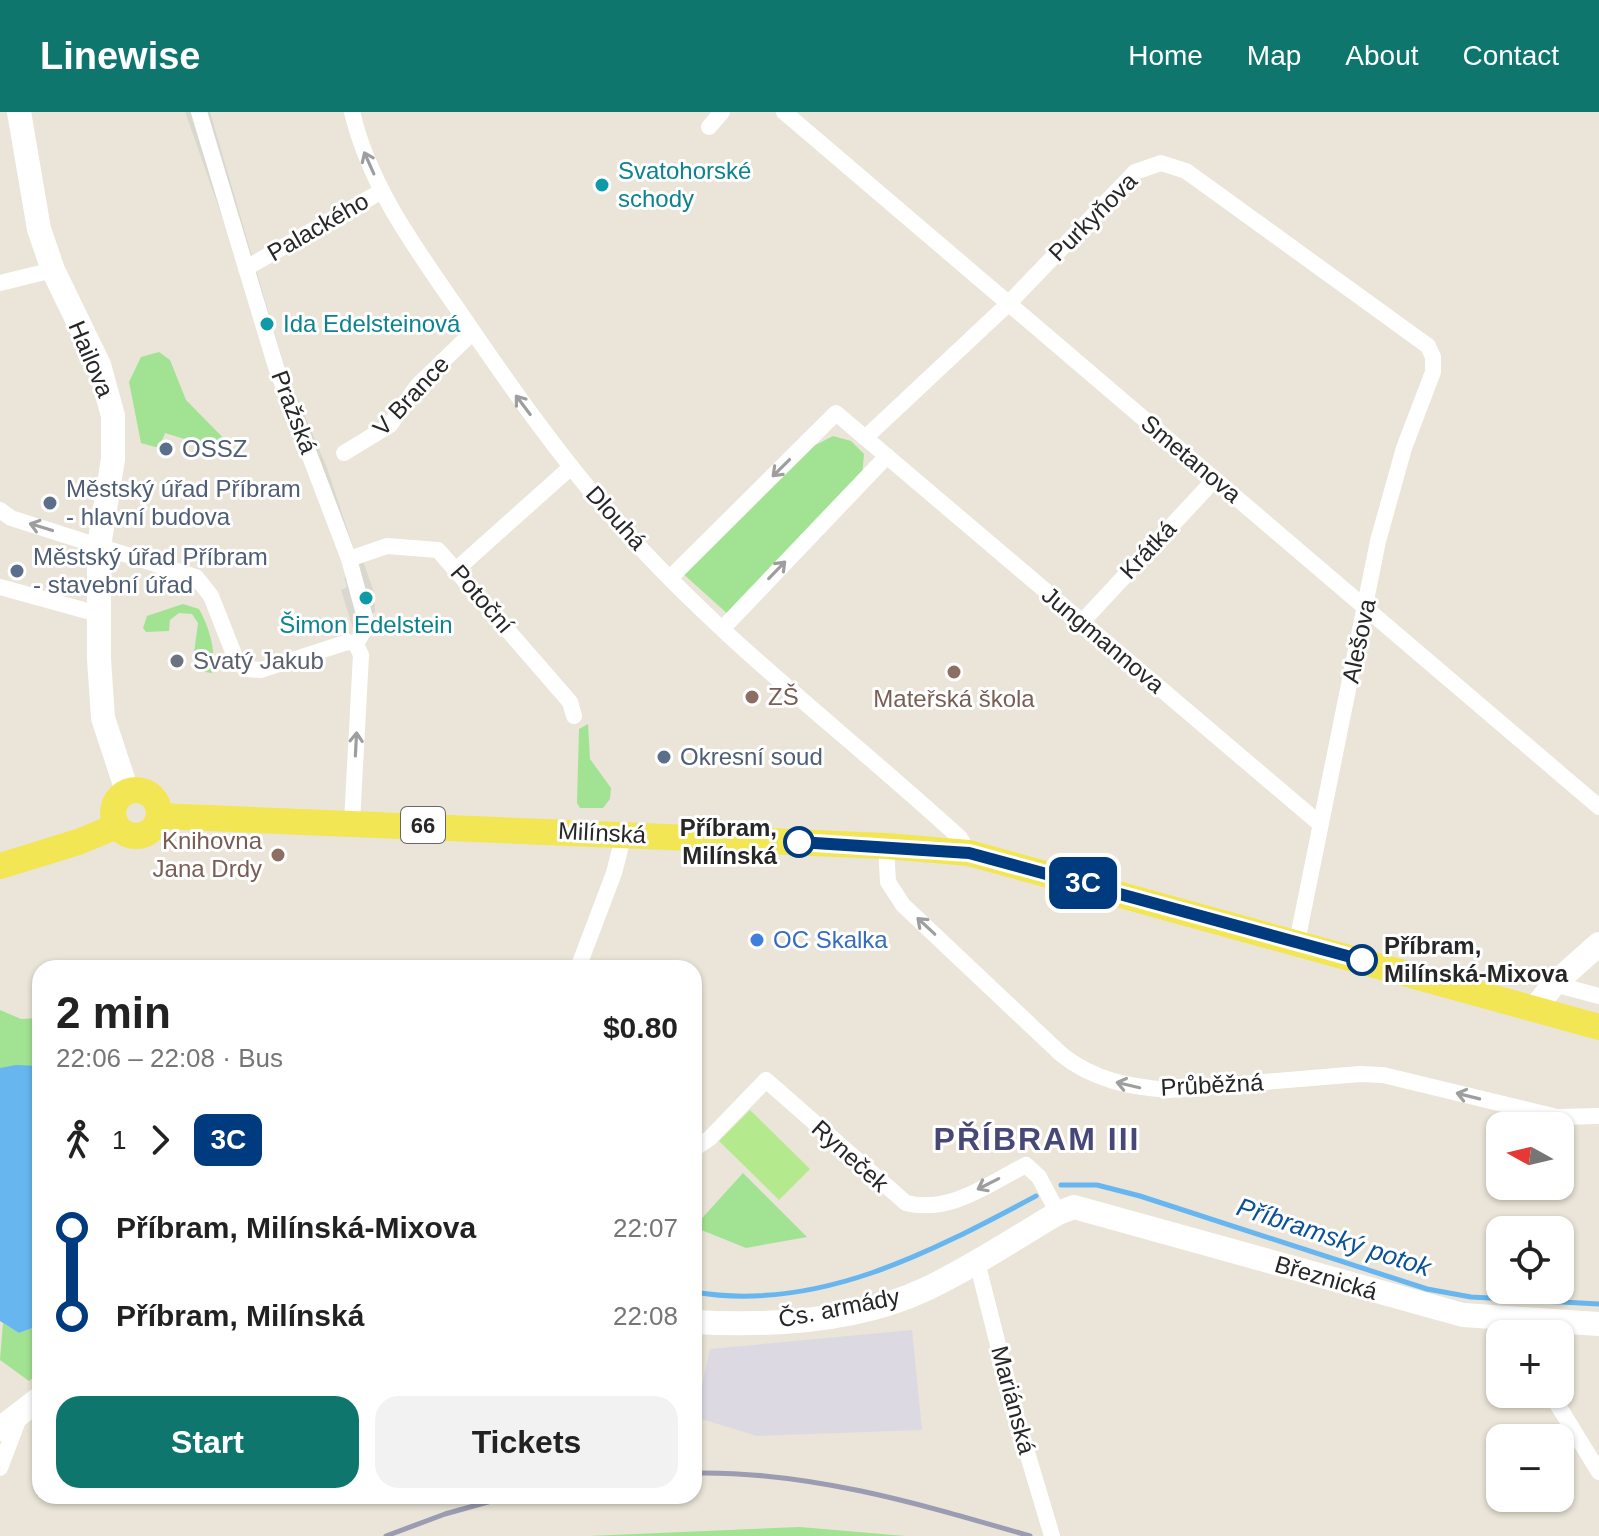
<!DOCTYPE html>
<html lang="en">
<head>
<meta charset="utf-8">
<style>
	body { margin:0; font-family:Arial,sans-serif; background:#f2f2f2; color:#222; height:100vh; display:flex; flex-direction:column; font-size:30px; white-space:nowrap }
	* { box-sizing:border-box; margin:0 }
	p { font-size:26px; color:#767676 }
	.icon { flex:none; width:44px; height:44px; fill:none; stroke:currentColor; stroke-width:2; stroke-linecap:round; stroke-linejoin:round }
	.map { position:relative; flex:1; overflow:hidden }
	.details { position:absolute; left:32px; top:848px; width:670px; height:544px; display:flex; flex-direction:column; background:#fff; border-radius:24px; box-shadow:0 2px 6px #0004 }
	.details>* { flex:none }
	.badge { padding:0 16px; border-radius:12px; font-size:28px; line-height:52px }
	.needle { width:52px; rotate:278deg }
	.tools { position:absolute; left:1486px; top:1000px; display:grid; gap:16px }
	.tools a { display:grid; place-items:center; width:88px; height:88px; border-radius:16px; background:#fff; box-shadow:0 2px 6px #0004; font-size:40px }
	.map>.badge { position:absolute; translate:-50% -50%; box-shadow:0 0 0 4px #fff }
	.legs { display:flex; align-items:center; gap:12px; height:88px; padding:0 24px; font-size:26px }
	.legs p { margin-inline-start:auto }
	.summary { display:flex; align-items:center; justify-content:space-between; height:136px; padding:0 24px }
	h1 { font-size:44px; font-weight:700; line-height:60px }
	.action { display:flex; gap:16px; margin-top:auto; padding:16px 24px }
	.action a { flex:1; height:92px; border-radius:24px; background:#0f766e; color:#fff; font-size:32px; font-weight:700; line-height:92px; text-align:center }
	.action a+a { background:#f2f2f2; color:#222 }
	ul { padding:0 24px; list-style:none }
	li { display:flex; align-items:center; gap:28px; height:88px; font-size:30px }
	li i { display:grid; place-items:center; width:12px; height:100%; margin:0 10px; background:currentColor }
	li i::after { content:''; width:20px; height:20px; margin:-10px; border:6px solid; border-radius:50%; background:#fff }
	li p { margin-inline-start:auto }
	li:first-child i { background:linear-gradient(#0000 50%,currentColor 0) }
	li:last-child i { background:linear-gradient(currentColor 50%,#0000 0) }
	header { display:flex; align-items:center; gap:48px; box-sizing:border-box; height:112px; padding:0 40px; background:#0f766e; color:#fff }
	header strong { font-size:38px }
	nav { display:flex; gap:44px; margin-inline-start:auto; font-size:28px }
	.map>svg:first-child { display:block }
</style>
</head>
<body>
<header>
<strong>Linewise</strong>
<nav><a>Home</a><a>Map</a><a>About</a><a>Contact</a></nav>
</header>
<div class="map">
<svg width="1599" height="1424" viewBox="0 0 1599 1424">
	<rect width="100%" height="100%" fill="#eae5d8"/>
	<polygon fill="#ddd9e2" points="912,1218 922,1318 757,1324 695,1305 710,1237"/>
	<g fill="#a1e392">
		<polygon points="159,240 170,248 186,288 242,345 165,321 159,336 141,331 129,270 141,245"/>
		<polygon points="833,324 851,329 864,342 862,366 730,504 680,459 806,338"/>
		<path d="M183 492 199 497C209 515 217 540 212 561L198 559 200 542 194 541 198 511 192 502 179 501 170 508 169 519 146 520 143 516 147 504Z"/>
		<polygon points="588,612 590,647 611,676 610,687 603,696 580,696 577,691 579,617"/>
		<polygon points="0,898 21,907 40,906 40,954 0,956"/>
		<polygon points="743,1061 807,1125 746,1136 694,1115"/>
		<polygon points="3,1211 19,1221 40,1213 40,1260 29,1269 0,1248"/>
		<polygon points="800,1415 905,1424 589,1424"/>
	</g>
	<polygon fill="#b4ea8d" points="750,998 810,1057 779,1088 719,1029"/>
	<polygon fill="#dad8ce" points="185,0 210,0 285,257 327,356 356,443 363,449 374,480 375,500 371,502 376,513 354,520 341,478 347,475 344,466 349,464"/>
	<polygon fill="#67b6f0" points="16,953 40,954 40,1213 19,1221 0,1209 0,956"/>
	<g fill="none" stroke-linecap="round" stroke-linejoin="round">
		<g stroke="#67b6f0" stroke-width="5">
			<polyline points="1061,1073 1097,1073 1140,1084 1427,1177 1471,1185 1599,1192"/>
			<path d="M694 1180C817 1201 931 1140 1036 1084"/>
		</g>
		<g stroke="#fff" stroke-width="16">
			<polyline points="199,0 276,255 349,447 367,513 356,532"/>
			<path d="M352 0C370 76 417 138 461 202 512 277 564 351 625 419 726 532 849 624 960 726L969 741"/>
			<polyline points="784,0 1599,695"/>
			<polyline points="709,15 722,0"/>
			<polyline points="246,156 382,79"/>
			<polyline points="0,171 53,158"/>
			<polyline points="865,326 1007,193 1135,60 1161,51 1186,59 1428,234 1433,245 1433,260 1404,336 1378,429 1297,830"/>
			<polyline points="344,341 390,313 417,274 473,220"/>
			<polyline points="0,398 11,406 196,465 211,484 237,550 246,557 261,558 348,530 356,532"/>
			<polyline points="349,447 387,434 438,438 570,590 574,604"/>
			<polyline points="457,457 571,355"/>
			<polyline points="670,466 836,301 1320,712"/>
			<polyline points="0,475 98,502"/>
			<polyline points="1082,510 1215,367"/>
			<polyline points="724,515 887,344"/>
			<polyline points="352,710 361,543 356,532"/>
			<path d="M886 734 888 770 903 793 1062 943C1094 968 1129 975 1169 978L1360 962 1383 963 1557 1005 1599 1004"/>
			<polyline points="578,856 614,761 624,722"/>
			<polyline points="1554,872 1599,884"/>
			<path d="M694 1037 710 1026 766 968 906 1091C950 1102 988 1072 1026 1053L1039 1065 1058 1101"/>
			<polyline points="977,1150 1015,1300 1052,1424"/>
			<polyline points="1496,1206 1507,1222"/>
			<polyline points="1551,1282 1599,1360"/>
			<polyline points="0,1356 19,1306"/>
		</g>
		<g stroke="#fff" stroke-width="24">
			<polyline points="19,0 39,117 53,158 99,253 113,304 113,347 99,434 99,547 103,606 127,679"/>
			<polyline points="1535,896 1554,872 1599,832"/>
			<path d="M694 1210C768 1214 855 1210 924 1178 971 1156 1014 1127 1058 1101L1074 1095 1463 1203 1599 1212"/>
			<polyline points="0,1317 40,1286"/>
		</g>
		<g stroke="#f2e655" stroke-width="26">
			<circle cx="136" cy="701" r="23"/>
			<polyline points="159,704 886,734 969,741 1599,915"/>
			<polyline points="0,754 78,730 117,714"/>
		</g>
		<g stroke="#9b9bb2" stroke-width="5">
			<path d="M694 1361C810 1359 920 1392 1030 1424"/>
			<polyline points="386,1424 445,1402 510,1384"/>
		</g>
	</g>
	<defs><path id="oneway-shaft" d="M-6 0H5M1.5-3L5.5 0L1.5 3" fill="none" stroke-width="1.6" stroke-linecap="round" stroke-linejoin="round" transform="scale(2)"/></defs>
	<g stroke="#9e9e9e">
		<use href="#oneway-shaft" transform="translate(369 51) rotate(-114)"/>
		<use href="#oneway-shaft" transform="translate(523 293) rotate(-127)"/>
		<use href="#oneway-shaft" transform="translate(781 356) rotate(135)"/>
		<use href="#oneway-shaft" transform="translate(41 415) rotate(-163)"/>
		<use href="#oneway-shaft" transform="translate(777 458) rotate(-46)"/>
		<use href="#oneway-shaft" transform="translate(356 632) rotate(-87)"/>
		<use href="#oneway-shaft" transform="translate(926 814) rotate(-137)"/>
		<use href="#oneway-shaft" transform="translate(1128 973) rotate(-167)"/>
		<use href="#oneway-shaft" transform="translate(1468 984) rotate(-166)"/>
		<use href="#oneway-shaft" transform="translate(988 1072) rotate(153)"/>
	</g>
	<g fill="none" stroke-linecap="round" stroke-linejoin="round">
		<defs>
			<polyline id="line-1" points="799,730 969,741 1362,848"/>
		</defs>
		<use href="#line-1" stroke="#fff" stroke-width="18"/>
		<use href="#line-1" stroke="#003b80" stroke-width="12"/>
	</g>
	<g fill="#0f9aa8" stroke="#fff" stroke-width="3">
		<circle cx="602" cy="73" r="8"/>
		<circle cx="267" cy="212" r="8"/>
		<circle cx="366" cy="486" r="8"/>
	</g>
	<g fill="#5c6f8a" stroke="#fff" stroke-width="3">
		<circle cx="166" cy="337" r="8"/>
		<circle cx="50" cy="391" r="8"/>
		<circle cx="17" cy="459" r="8"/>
		<circle cx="664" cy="645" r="8"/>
	</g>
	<circle fill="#6b7280" stroke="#fff" stroke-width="3" cx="177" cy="549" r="8"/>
	<g fill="#8d6e63" stroke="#fff" stroke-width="3">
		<circle cx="954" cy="560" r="8"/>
		<circle cx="752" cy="585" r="8"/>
		<circle cx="278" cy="743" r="8"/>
	</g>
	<g fill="#fff" stroke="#003b80" stroke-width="4">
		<circle cx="799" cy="730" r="14"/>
		<circle cx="1362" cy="848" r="14"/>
	</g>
	<circle fill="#3f7fe0" stroke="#fff" stroke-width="3" cx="757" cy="828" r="8"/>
	<g text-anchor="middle" stroke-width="6" stroke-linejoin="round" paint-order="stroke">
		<rect fill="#fff" stroke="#686868" stroke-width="2" x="401" y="695" width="44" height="36" rx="6"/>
		<g font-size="22" font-weight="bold" fill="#272727">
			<text x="423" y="721">66</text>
		</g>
		<g font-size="24" fill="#0d838f" stroke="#fff" text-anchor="start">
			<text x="618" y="67">Svatohorské<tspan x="618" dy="28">schody</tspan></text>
			<text x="283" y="220">Ida Edelsteinová</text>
			<text x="366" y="521" text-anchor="middle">Šimon Edelstein</text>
		</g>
		<g font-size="24" fill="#272727" stroke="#fff">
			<text transform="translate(1093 105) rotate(-45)" y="8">Purkyňova</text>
			<text transform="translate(318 115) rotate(-30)" y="8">Palackého</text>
			<text transform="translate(91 247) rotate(67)" y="8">Hailova</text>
			<text transform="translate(411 284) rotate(-47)" y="8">V Brance</text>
			<text transform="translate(294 300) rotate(69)" y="8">Pražská</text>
			<text transform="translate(1191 347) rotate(40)" y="8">Smetanova</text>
			<text transform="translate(616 406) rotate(48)" y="8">Dlouhá</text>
			<text transform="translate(1148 438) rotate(-47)" y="8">Krátká</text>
			<text transform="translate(482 487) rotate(49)" y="8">Potoční</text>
			<text transform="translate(1103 528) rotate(40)" y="8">Jungmannova</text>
			<text transform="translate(1359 529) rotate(-78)" y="8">Alešova</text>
			<text transform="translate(602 721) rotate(3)" y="8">Milínská</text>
			<text transform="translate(1212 973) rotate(-3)" y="8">Průběžná</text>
			<text transform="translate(850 1044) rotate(42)" y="8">Ryneček</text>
			<text transform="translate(1326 1166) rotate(16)" y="8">Březnická</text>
			<text transform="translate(839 1196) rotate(-11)" y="8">Čs. armády</text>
			<text transform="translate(1013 1288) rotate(75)" y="8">Mariánská</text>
		</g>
		<g font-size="24" fill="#4e5e75" stroke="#fff" text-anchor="start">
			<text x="182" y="345">OSSZ</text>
			<text x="66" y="385">Městský úřad Příbram<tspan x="66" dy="28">- hlavní budova</tspan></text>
			<text x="33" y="453">Městský úřad Příbram<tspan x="33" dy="28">- stavební úřad</tspan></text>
			<text x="680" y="653">Okresní soud</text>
		</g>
		<g font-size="24" fill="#5b616d" stroke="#fff" text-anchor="start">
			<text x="193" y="557">Svatý Jakub</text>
		</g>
		<g font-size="24" fill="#785e54" stroke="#fff" text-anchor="start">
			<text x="768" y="593">ZŠ</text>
			<text x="954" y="595" text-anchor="middle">Mateřská škola</text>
			<text x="262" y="737" text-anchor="end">Knihovna<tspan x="262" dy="28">Jana Drdy</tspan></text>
		</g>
		<g font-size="24" font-weight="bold" fill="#272727" stroke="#fff" text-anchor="end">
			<text x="777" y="724">Příbram,<tspan x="777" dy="28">Milínská</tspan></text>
			<text x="1384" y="842" text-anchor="start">Příbram,<tspan x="1384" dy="28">Milínská-Mixova</tspan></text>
		</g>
		<g font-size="24" fill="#366cbe" stroke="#fff" text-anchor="start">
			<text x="773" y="836">OC Skalka</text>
		</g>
		<g font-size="26" font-style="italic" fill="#0b5197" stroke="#fff">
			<text transform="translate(1334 1125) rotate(18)" y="9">Příbramský potok</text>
		</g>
		<g font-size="32" font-weight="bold" letter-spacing="2" fill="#474877" stroke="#fff">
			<text x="1037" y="1038">PŘÍBRAM III</text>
		</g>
	</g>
</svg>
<div class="tools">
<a><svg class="needle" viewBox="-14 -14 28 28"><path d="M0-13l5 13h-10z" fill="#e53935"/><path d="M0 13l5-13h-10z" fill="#767676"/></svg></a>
<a><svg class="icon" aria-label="locate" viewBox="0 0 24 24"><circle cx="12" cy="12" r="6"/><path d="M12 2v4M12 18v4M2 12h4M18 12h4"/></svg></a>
<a>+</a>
<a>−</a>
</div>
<b class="badge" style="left:1083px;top:771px;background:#003b80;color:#fff">3C</b>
<section class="details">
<div class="summary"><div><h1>2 min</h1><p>22:06 – 22:08 · Bus</p></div><b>$0.80</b></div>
<div class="legs"><svg class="icon" aria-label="walk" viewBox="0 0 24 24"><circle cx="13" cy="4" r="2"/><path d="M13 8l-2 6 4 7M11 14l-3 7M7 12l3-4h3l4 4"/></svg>1<svg class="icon" aria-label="forward" viewBox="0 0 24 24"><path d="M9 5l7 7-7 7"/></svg><b class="badge" style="background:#003b80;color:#fff">3C</b></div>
<ul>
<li><i style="color:#003b80"></i><b>Příbram, Milínská-Mixova</b><p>22:07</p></li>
<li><i style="color:#003b80"></i><b>Příbram, Milínská</b><p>22:08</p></li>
</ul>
<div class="action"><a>Start</a><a>Tickets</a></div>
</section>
</div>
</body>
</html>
